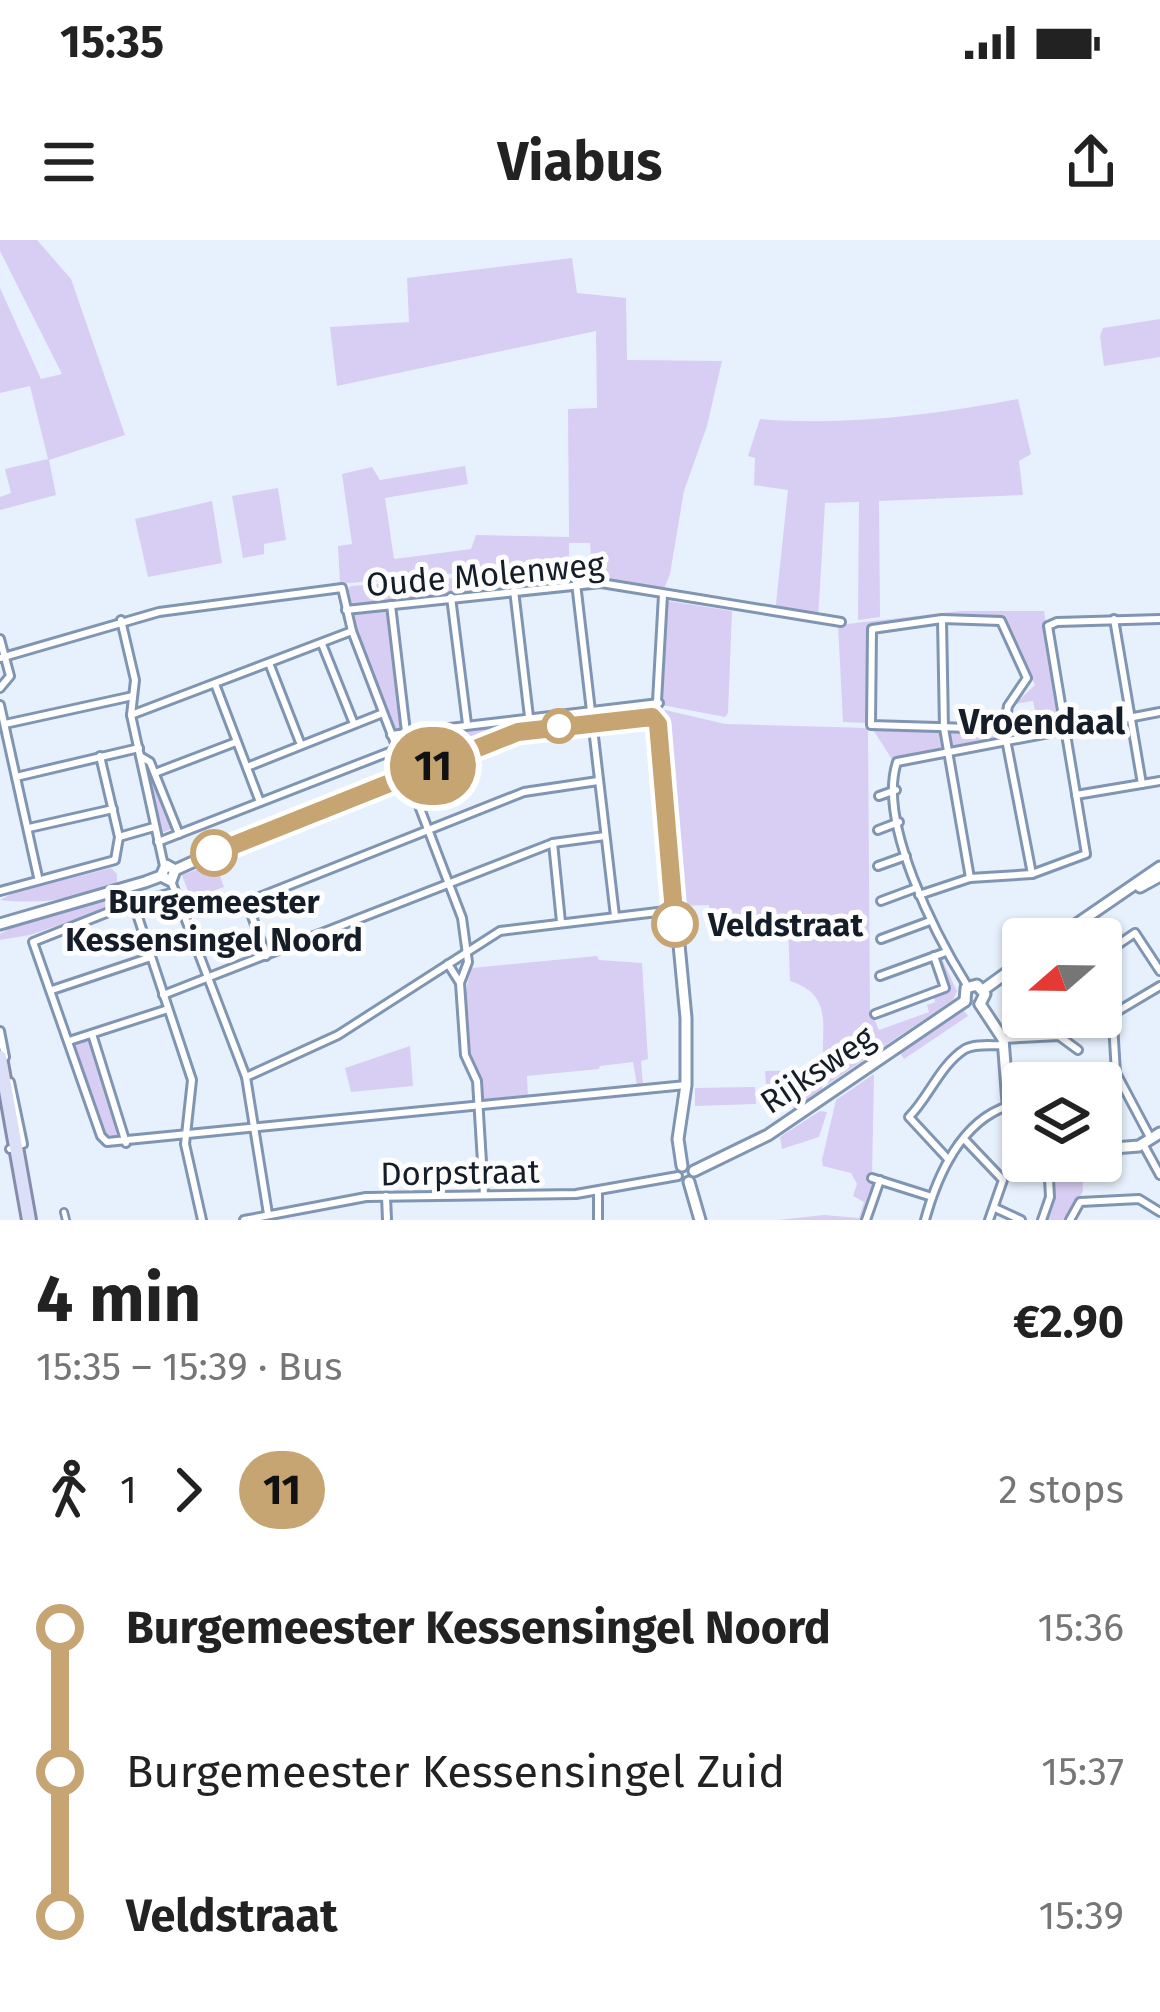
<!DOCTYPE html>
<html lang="en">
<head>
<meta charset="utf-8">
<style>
	body { margin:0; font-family:"Fira Sans",sans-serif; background:#f6f6f6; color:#222; height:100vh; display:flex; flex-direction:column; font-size:45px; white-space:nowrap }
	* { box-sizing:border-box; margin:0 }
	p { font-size:39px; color:#767676 }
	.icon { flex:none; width:66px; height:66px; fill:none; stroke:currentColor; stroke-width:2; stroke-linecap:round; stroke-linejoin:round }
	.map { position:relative; height:980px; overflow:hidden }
	.details { display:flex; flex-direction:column; background:#fff; flex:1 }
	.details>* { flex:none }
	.badge { padding:0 24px; border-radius:39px; font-size:42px; line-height:78px }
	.needle { width:78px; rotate:250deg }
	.tools { position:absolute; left:1002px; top:678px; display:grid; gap:24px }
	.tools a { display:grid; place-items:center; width:120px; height:120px; border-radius:12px; background:#fff; box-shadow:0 3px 9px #0004; font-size:60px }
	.map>.badge { position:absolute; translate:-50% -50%; box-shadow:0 0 0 6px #fff }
	.legs { display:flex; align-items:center; gap:18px; height:132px; padding:0 36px; font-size:39px }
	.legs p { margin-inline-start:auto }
	.overview { display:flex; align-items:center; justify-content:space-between; height:204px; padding:0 36px }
	h1 { font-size:66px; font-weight:700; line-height:90px }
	ul { padding:0 36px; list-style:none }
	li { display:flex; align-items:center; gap:42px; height:144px; font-size:45px }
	li i { display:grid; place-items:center; width:18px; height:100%; margin:0 15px; background:currentColor }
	li i::after { content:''; width:30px; height:30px; margin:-15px; border:9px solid; border-radius:50%; background:#fff }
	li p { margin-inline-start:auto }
	li:first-child i { background:linear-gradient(#0000 50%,currentColor 0) }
	li:last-child i { background:linear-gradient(currentColor 50%,#0000 0) }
	.status { display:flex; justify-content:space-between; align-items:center; height:84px; padding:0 60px; background:#fff; direction:ltr }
	.status svg { height:33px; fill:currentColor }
	header { display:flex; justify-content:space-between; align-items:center; height:156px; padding:0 36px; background:#fff; font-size:54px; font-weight:700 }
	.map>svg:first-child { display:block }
</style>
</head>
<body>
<div class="status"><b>15:35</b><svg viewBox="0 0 49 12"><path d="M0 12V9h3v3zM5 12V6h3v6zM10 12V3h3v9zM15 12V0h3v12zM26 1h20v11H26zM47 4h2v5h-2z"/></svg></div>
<header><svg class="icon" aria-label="menu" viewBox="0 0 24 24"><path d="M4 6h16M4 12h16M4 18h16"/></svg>Viabus<svg class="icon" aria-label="share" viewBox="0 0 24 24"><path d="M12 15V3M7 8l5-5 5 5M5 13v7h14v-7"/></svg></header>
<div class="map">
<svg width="1160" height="980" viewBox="0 0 1160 980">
	<rect width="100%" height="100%" fill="#e7f1fd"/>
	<g fill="#d8cdf3" fill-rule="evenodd">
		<polygon points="0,0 37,0 71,39 125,195 49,220 56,255 0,270 0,257 11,253 5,229 48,219 30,146 0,153 0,48 41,139 62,134 0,11"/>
		<path d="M572 18 577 53 626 58 627 120 722 121 707 186 684 251 670 334 664 349 512 328 340 344 338 306 352 304 342 234 372 227 380 240 465 226 468 244 385 258 394 319 471 309 476 295 569 297 568 169 597 168 596 91 337 146 330 87 409 82 407 38ZM569 303H590L592 335 569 331Z"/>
		<polygon points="1160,79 1160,117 1104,126 1100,96 1103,88"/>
		<path d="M1018 159 1031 214 1019 221 1023 255 879 261 880 377 858 380 859 262 825 263 818 379 775 373 788 250 754 245 755 218 748 216 760 179C844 186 935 175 1018 159Z"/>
		<polygon points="278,248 286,300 264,304 264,314 243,318 232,256"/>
		<polygon points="212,261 222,323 148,337 135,279"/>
		<polygon points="504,334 574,342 353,367 347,362 346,350 351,346"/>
		<polygon points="668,361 732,371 728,473 725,477 662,465"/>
		<polygon points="387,371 403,490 393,492 350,375"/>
		<polygon points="960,371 1044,371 1062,487 1039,491 1033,461 1015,464 1035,445 1001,375 913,380 870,387 866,394 868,483 843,482 838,385"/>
		<path d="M661 469 725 484 868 488 870 777 873 776 879 790 929 772 927 765 935 762 933 755 948 749 938 720 941 717 957 751 953 760 828 844C812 803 844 758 790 741L788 684C758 682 739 677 709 677V665L677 666Z"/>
		<polygon points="588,473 589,481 520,490 409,533 394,496"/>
		<polygon points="872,488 941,491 944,508 897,517 893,521"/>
		<polygon points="949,491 1002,492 1002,498 951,506"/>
		<polygon points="142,518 147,520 174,588 159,594"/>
		<polygon points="215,623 224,647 191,659 182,635"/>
		<path d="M111 628 117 634V645C77 658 42 665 0 660L15 652Z"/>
		<polygon points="118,655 121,664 30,695 0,700 0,694 23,681"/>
		<path d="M597 716 599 720 642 723 648 819 641 821 643 845 637 846 633 822 600 826 599 829 527 836 528 857 481 861C479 843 473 831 468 815 461 788 463 754 472 728Z"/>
		<polygon points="964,771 968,776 904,819 900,813"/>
		<polygon points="90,798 123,897 104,895 73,803"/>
		<polygon points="410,806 413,846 351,852 345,828"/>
		<polygon points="819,830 823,851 794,870 789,860 780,864 771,844 766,844 765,831"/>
		<polygon points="874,834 872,939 877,944 865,980 778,980 824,975 859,978 864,962 853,956 857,944 851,933 823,926 822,920 836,860"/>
		<polygon points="755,847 756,864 695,866 695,848"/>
		<polygon points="820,871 827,872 819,897 782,909 780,897"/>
		<polygon points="1051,921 1082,921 1083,951 1068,980 1045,980 1053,953"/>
	</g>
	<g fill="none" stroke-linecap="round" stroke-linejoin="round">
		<defs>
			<polyline id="pedestrian" points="64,972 66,980"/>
			<g id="minor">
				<polyline points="576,343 615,676"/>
				<polyline points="514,350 529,477"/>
				<polyline points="451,357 467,484"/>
				<polyline points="391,365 406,492"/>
				<polyline points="346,370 601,343 841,382"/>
				<polyline points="1114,379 1142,544"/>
				<polyline points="121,380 135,440 131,475 164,626"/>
				<polyline points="942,380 944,488 970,638"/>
				<polyline points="0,399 10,436 0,448"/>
				<polyline points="322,404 354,484"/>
				<polyline points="0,418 159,372 342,348 352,391 462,678 468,722 460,743 465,815 477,841 484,955"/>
				<polyline points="269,423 301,505"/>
				<polyline points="215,444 260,562"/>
				<polyline points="0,465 38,637"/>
				<polyline points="131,475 352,391"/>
				<polyline points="656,479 663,355"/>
				<polyline points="5,484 133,456"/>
				<polyline points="1004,489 871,485 872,389 942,379 1001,381 1027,438 1008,466 1004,489 1032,634"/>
				<polyline points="391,495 659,463"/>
				<polyline points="140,516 150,522 179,594"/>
				<polyline points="247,527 383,473"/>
				<polyline points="155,533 236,502"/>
				<polyline points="16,537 139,508"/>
				<polyline points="1076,555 1160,541"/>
				<polyline points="879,556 896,550"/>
				<polyline points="29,588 113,569"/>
				<polyline points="878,590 899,582"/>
				<polyline points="119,597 154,587"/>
				<polyline points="158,602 397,509"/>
				<polyline points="553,603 561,682"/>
				<polyline points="878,626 906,616"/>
				<polyline points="171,641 246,837 268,974"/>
				<polyline points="0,651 115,620 119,597 100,516"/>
				<polyline points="175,652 129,664 33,702 101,896 107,902 686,845"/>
				<polyline points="919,655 970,638 1032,634 1086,614 1048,386 1057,382 1160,379"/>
				<polyline points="881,661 916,648"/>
				<polyline points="134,665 192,840 185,904 202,980"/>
				<polyline points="881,699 930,681"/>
				<polyline points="266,716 247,662 524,552 598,541"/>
				<polyline points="1101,716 1135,693 1160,731"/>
				<polyline points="448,724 460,743"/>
				<polyline points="880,736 946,712"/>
				<path d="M968 747C936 696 877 582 897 522L1160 472"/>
				<polyline points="52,750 151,717"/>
				<polyline points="1101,750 1112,767 1116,833 1151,899"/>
				<polyline points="163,755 553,603 605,596"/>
				<polyline points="1014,770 1023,764"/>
				<polyline points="875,774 945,748 934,716"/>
				<polyline points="1113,774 1160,746"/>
				<polyline points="1058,777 1059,796"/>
				<polyline points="0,791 5,817"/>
				<polyline points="92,794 126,903"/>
				<polyline points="1003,799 1059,796 1078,810"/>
				<polyline points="69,801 168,769"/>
				<polyline points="246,837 338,795 500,691 674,670"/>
				<polyline points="1101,848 1122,847"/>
				<polyline points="965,900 1003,940 989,980"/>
				<polyline points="1143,904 1160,935"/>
				<polyline points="10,909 23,904 10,842"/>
				<path d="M947 918 909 877C929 857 940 825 965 809 976 803 993 806 1005 805"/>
				<polyline points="872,938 932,957"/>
				<polyline points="386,956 387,980"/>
				<polyline points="995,968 1021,980"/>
				<polyline points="244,980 366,957 576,954 678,936"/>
				<polyline points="598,980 598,954"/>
				<polyline points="866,980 880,940"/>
				<path d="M925 980C937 936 961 881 1008 866"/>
				<polyline points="1042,980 1050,957 1048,921"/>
				<polyline points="1070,980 1080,962 1139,959 1160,972"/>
			</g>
			<g id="tertiary">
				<polyline points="161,636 171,641 175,630 206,616 517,492 653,477 658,484 686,778 686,845 678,899 682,926"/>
				<polyline points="1140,647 1160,636"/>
				<polyline points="0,684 145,642 161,636 166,625 175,630"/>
				<polyline points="1055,699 1160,627"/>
				<polyline points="983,750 1023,721"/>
				<polyline points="965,761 966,748 977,745 985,754 980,764"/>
				<polyline points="980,764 1003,799 1008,863 1023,880"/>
				<polyline points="1101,909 1139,906 1160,893"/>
				<polyline points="694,931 768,895 965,761"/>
				<polyline points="689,942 700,980"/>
			</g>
			<polyline id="primary" points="0,817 29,980"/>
		</defs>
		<use href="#pedestrian" stroke="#8095b2" stroke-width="10"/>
		<use href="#minor" stroke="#8095b2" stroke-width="12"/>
		<use href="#tertiary" stroke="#8095b2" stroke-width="15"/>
		<use href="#primary" stroke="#868dac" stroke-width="18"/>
		<use href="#pedestrian" stroke="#fff" stroke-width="4.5"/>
		<use href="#minor" stroke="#fff" stroke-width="6"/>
		<use href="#tertiary" stroke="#fff" stroke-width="9"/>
		<use href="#primary" stroke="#dbdff8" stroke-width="12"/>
	</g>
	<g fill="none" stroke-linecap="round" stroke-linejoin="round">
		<defs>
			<polyline id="line-1" points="214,613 518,492 652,477 658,484 675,684"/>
		</defs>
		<use href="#line-1" stroke="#fff" stroke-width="27"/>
		<use href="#line-1" stroke="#c6a572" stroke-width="18"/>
	</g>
	<g fill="#fff" stroke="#c6a572" stroke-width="6">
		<circle cx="559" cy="486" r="15"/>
		<circle cx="214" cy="613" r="21"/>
		<circle cx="675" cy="684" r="21"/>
	</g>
	<g text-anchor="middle" stroke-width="10" stroke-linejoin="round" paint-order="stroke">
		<g font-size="33" fill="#151d28" stroke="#fdfdfd">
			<text transform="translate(485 334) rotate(-5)" y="12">Oude Molenweg</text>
			<text transform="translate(817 829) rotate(-34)" y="12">Rijksweg</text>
			<text transform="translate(460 932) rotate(-1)" y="12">Dorpstraat</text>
		</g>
		<g font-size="33" font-weight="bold" fill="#151d28" stroke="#fdfdfd">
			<text x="214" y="673">Burgemeester<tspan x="214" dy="38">Kessensingel Noord</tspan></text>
			<text x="708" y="696" text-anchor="start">Veldstraat</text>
		</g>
		<g font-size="36" font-weight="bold" fill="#151d28" stroke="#fdfdfd">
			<text x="1042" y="494">Vroendaal</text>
		</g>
	</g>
</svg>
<div class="tools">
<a><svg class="needle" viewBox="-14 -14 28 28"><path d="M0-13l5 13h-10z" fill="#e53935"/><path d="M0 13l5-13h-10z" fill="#767676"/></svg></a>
<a><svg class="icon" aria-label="layers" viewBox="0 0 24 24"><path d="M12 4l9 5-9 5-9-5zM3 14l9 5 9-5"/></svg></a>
</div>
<b class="badge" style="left:433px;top:526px;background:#c6a572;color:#111">11</b>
</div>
<section class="details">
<div class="overview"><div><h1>4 min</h1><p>15:35 – 15:39 · Bus</p></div><b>€2.90</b></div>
<div class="legs"><svg class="icon" aria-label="walk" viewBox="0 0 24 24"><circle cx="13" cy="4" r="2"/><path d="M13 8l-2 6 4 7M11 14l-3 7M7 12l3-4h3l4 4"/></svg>1<svg class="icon" aria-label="forward" viewBox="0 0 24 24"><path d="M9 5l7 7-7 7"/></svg><b class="badge" style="background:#c6a572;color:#111">11</b><p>2 stops</p></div>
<ul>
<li><i style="color:#c6a572"></i><b>Burgemeester Kessensingel Noord</b><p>15:36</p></li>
<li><i style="color:#c6a572"></i><span>Burgemeester Kessensingel Zuid</span><p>15:37</p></li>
<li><i style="color:#c6a572"></i><b>Veldstraat</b><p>15:39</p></li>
</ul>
</section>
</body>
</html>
